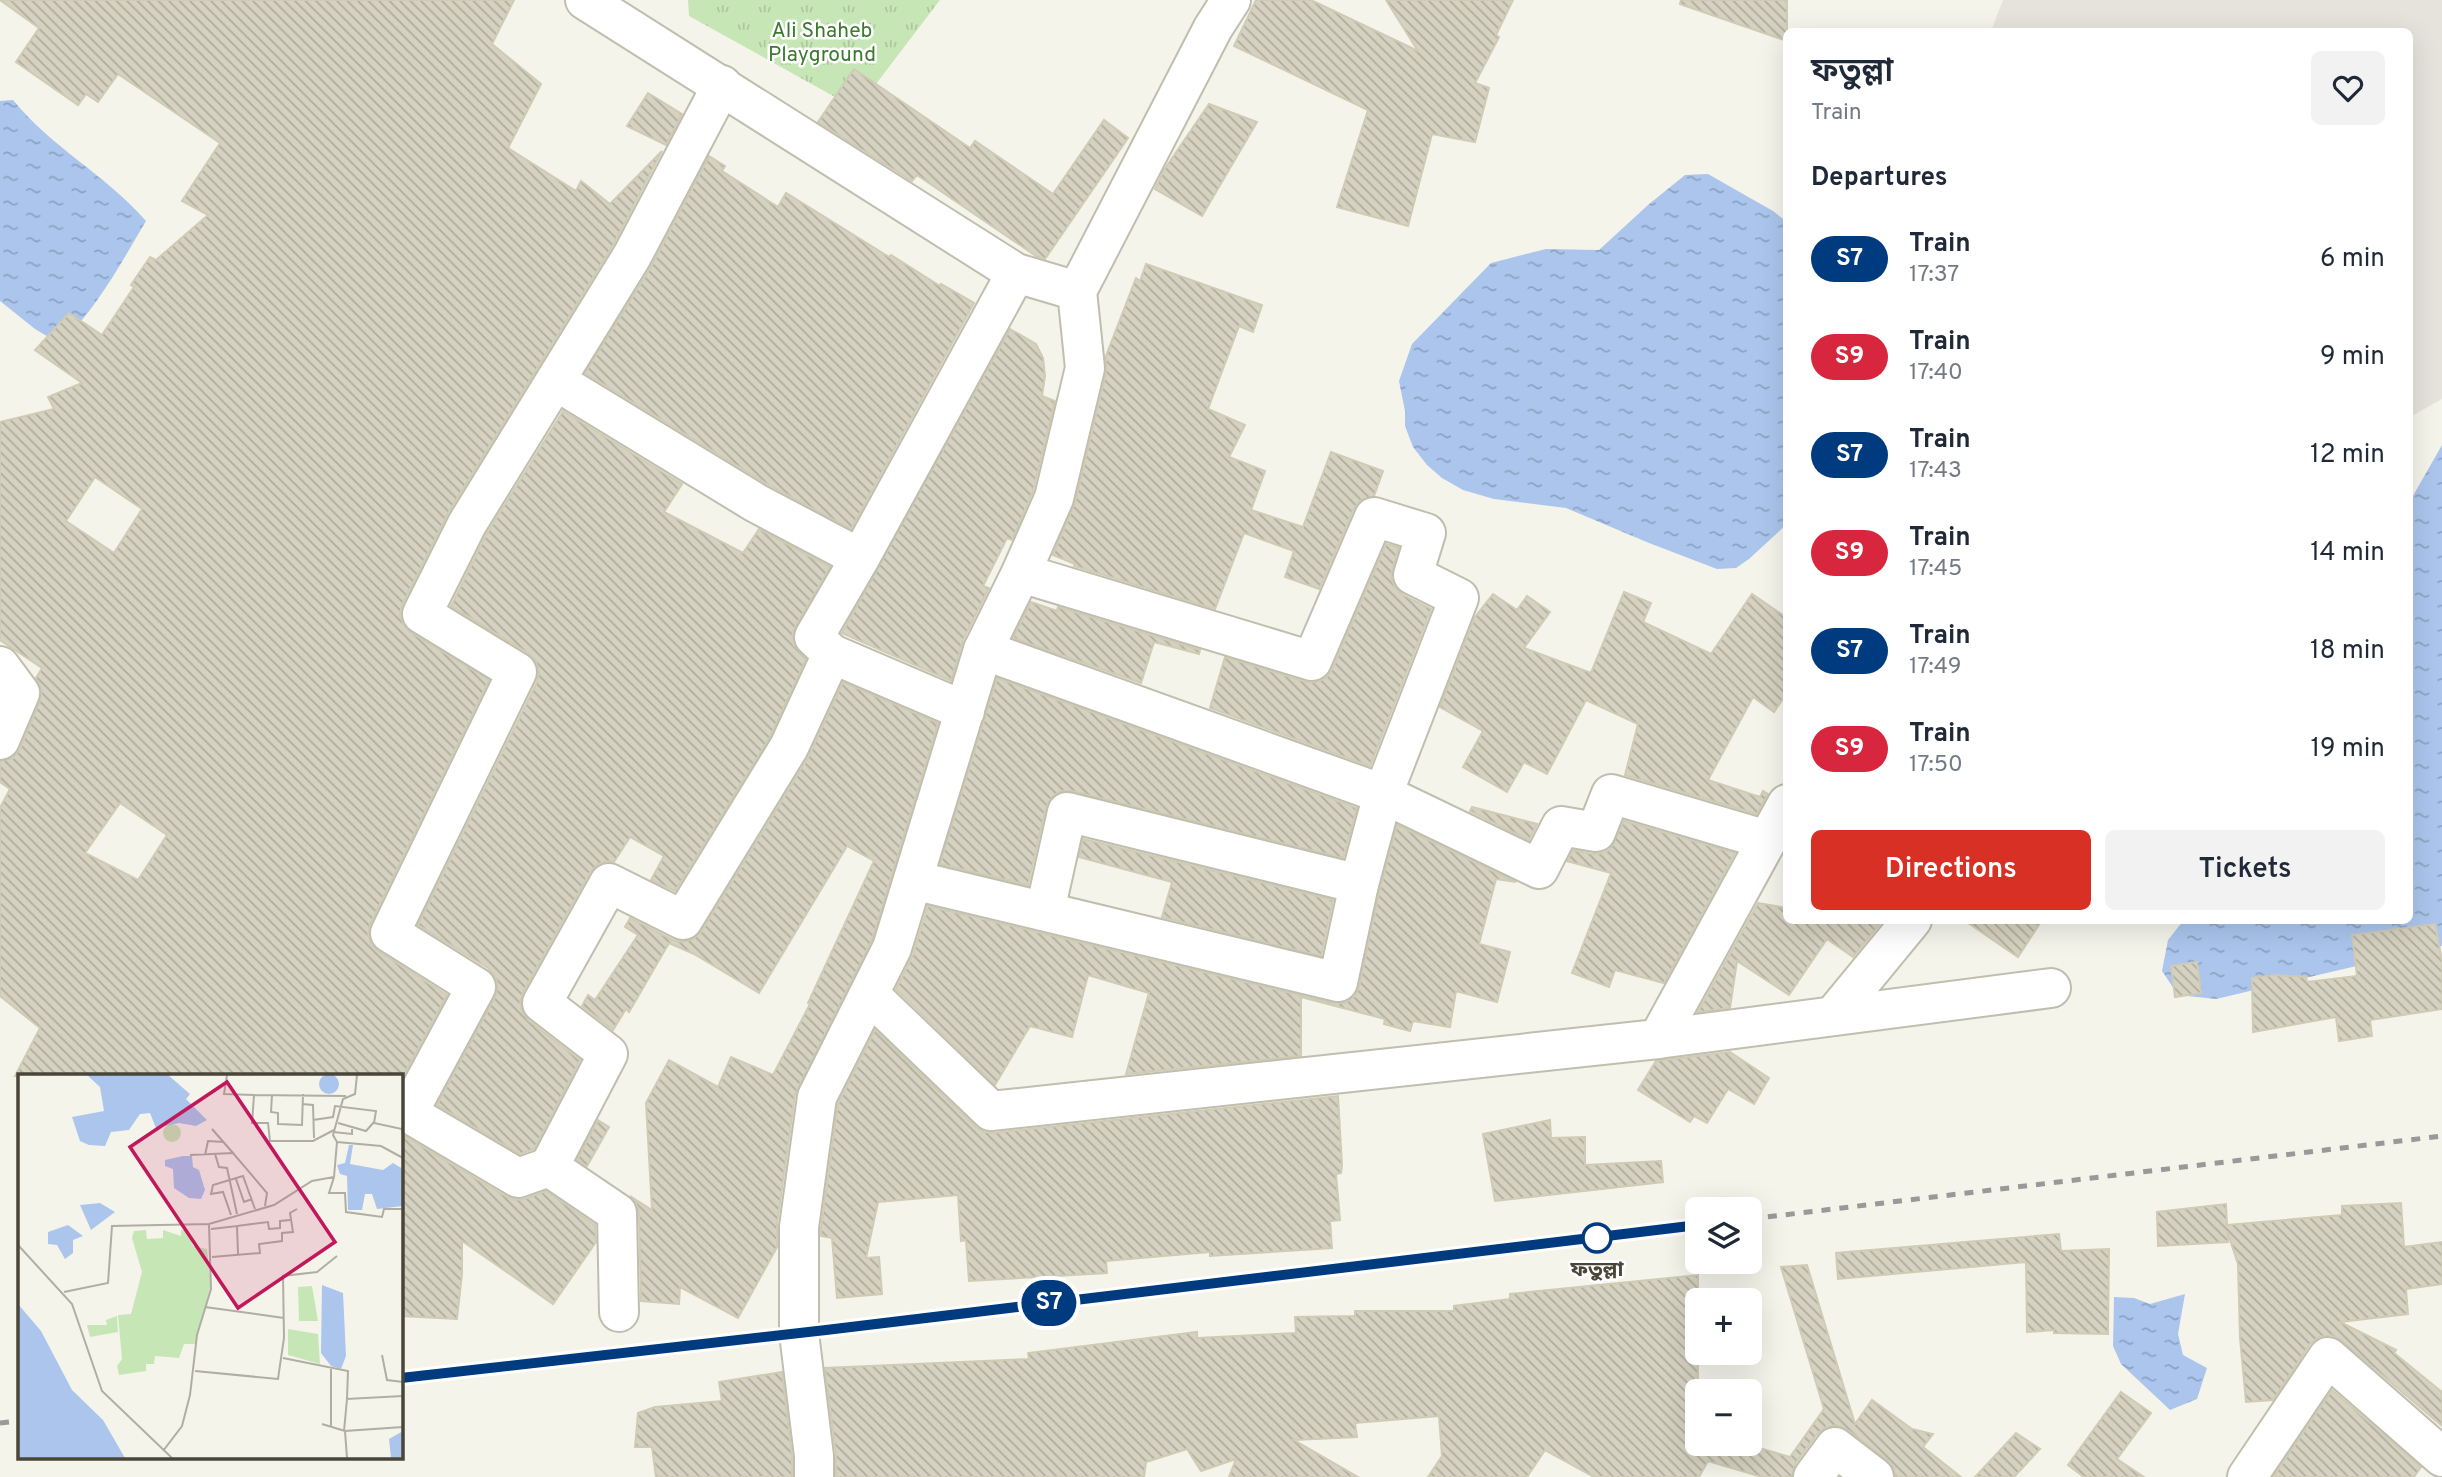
<!DOCTYPE html>
<html lang="en">
<head>
<meta charset="utf-8">
<style>
	body { margin:0; font-family:Overpass,"Noto Sans Bengali",sans-serif; background:#f2f2f3; color:#1f2937; height:100vh; display:flex; flex-direction:column; font-size:26px; white-space:nowrap }
	* { box-sizing:border-box; margin:0 }
	p { font-size:23px; color:#747a83 }
	.icon { flex:none; width:38px; height:38px; fill:none; stroke:currentColor; stroke-width:2; stroke-linecap:round; stroke-linejoin:round }
	.map { position:relative; flex:1; overflow:hidden }
	.sheet { position:absolute; left:1783px; top:28px; width:630px; height:896px; display:flex; flex-direction:column; background:#fff; border-radius:10px; box-shadow:0 7px 28px #0002 }
	.sheet>* { flex:none }
	.badge { padding:0 14px; border-radius:23px; font-size:24px; line-height:46px }
	.buttons { position:absolute; left:1685px; top:1197px; display:grid; gap:14px }
	.buttons a { display:grid; place-items:center; width:77px; height:77px; border-radius:10px; background:#fff; box-shadow:0 7px 28px #0002; font-size:35px }
	.map>.badge { position:absolute; translate:-50% -50%; box-shadow:0 0 0 4px #fff }
	h2 { padding:0 28px; font-size:26px; line-height:63px }
	.round { display:grid; place-items:center; flex:none; width:74px; height:74px; border-radius:10px; background:#f2f2f3 }
	.head { display:flex; align-items:center; justify-content:space-between; height:119px; padding:0 28px }
	h1 { font-size:33px; font-weight:600; line-height:52px }
	.action { display:flex; gap:14px; margin-top:auto; padding:14px 28px }
	.action a { flex:1; height:80px; border-radius:10px; background:#d93025; color:#fff; font-size:28px; font-weight:600; line-height:80px; text-align:center }
	.action a+a { background:#f2f2f3; color:#1f2937 }
	ul { padding:0; list-style:none }
	li { display:flex; align-items:center; gap:21px; height:98px; padding:0 28px }
	li div { flex:1 }
	li b { display:block; font-size:26px }
	li em { font-style:normal }
	li .badge { min-width:77px; font-weight:700; text-align:center }
	.map>svg:first-child { display:block }
</style>
</head>
<body>
<div class="map">
<svg width="2442" height="1477" viewBox="0 0 2442 1477">
	<defs>
		<pattern id="park-tufts" width="24" height="20" patternUnits="userSpaceOnUse" patternTransform="scale(1.75)"><rect width="24" height="20" fill="#c7e6b6"/><path d="M3 7l-1-3M5 7V3M7 7l1-3M15 17l-1-3M17 17v-4M19 17l1-3" fill="none" stroke="#acc79d"/></pattern>
		<pattern id="water-ripples" width="26" height="14" patternUnits="userSpaceOnUse" patternTransform="scale(1.75)"><rect width="26" height="14" fill="#abc5ed"/><path d="M2 4q2-2 4 0t4 0M15 11q2-2 4 0t4 0" fill="none" stroke="#8da2c1"/></pattern>
		<pattern id="building-back-hatch" width="6" height="6" patternUnits="userSpaceOnUse" patternTransform="scale(1.75)"><rect width="6" height="6" fill="#d6d2c1"/><path d="M-1 5l2 2M0 0l6 6M5-1l2 2" fill="none" stroke="#b0ac9e"/></pattern>
	</defs>
	<rect width="100%" height="100%" fill="#f5f4eb"/>
	<polygon fill="#e5e3dc" points="2003,0 2442,0 2442,399 2410,417 2410,32 1991,31"/>
	<polygon fill="url(#park-tufts)" points="688,0 940,0 876,84 854,69 835,97 689,16"/>
	<g fill="url(#water-ripples)">
		<path d="M13 100C51 147 106 175 146 221 120 265 97 308 60 344L35 329 0 301V101Z"/>
		<polygon points="1708,174 1773,211 1787,222 1787,524 1749,559 1736,568 1717,569 1649,543 1566,508 1494,499 1463,490 1442,478 1427,465 1413,447 1405,426 1405,411 1399,381 1412,344 1491,263 1546,249 1599,250 1648,205 1685,175"/>
		<polygon points="2442,445 2442,946 2216,999 2178,995 2162,971 2168,940 2183,921 2410,920 2410,501"/>
		<polygon points="2185,1294 2178,1334 2183,1355 2207,1368 2197,1399 2170,1410 2121,1364 2113,1346 2114,1297 2134,1298 2150,1304"/>
	</g>
	<g fill="url(#building-back-hatch)" stroke="#d0cbb4" stroke-width="2" fill-rule="evenodd">
		<path d="M0 0H514L492 44 541 84 508 148 576 191 581 181 610 204 662 151 613 245 448 513 402 605 400 614 403 624 410 632 489 680 370 924 368 934 371 944 378 951 447 995 401 1080V1076H15L40 1028 0 996V808L10 789 0 782V761L13 758 20 749 40 701 42 690 36 678 42 668 0 640V422L54 409 48 397 82 383 35 350 69 313 102 335 134 287 131 285 150 257 156 260 208 215 182 201 220 143 118 74 98 102 86 94 78 105 16 62 39 28ZM95 477 142 509 114 553 66 521ZM120 803 167 835 138 880 85 853Z"/>
		<polygon points="1256,0 1311,0 1418,51 1386,0 1513,0 1496,35 1499,37 1475,83 1489,88 1475,142 1432,134 1408,226 1337,207 1368,110 1234,46"/>
		<polygon points="1681,0 1787,0 1787,41 1680,4"/>
		<polygon points="854,69 970,148 975,141 1053,194 1104,120 1128,138 1045,259 1036,256 917,175 912,181 818,122"/>
		<polygon points="648,93 682,114 666,145 627,126"/>
		<polygon points="1209,104 1257,122 1202,216 1155,189 1164,170"/>
		<polygon points="709,156 725,166 722,171 778,207 786,193 889,257 891,255 940,286 941,284 974,303 851,529 767,484 585,373 651,267"/>
		<polygon points="1146,264 1262,305 1253,332 1239,326 1208,409 1245,425 1229,457 1265,471 1251,510 1303,527 1331,452 1383,471 1374,496 1361,500 1354,508 1319,589 1285,577 1294,551 1244,533 1215,609 1074,566 1075,564 1053,555 1075,503 1106,373 1106,356 1136,278 1140,281"/>
		<polygon points="1010,329 1036,344 1043,358 1045,376 1042,396 1055,401 1033,491 1012,540 1007,538 983,586 989,588 963,640 951,681 842,633"/>
		<polygon points="563,411 682,484 664,512 743,553 759,529 830,567 795,627 792,636 793,644 806,659 770,737 675,891 651,880 664,856 630,837 614,862 607,861 598,864 590,872 523,992 520,1003 523,1013 528,1020 580,1060 534,1149 520,1154 437,1105 495,997 498,986 495,976 488,968 418,925 537,682 539,672 536,662 528,653 451,606 486,535"/>
		<polygon points="1386,544 1399,547 1392,569 1391,578 1395,587 1403,595 1431,609 1370,766 1210,708 1225,657 1306,682 1317,682 1326,678 1332,670"/>
		<polygon points="1624,592 1651,603 1643,622 1711,654 1752,594 1787,618 1787,693 1774,712 1753,697 1708,780 1760,797 1763,791 1768,794 1757,814 1625,775 1638,724 1586,700 1547,774 1524,762 1507,792 1463,767 1483,731 1440,707 1475,617 1493,594 1517,610 1527,596 1550,612 1524,648 1591,673"/>
		<polygon points="1031,602 1057,611 1058,607 1200,650 1199,654 1154,642 1141,683 1013,638"/>
		<polygon points="997,678 1357,808 1343,858 1072,791 1060,791 1052,797 1046,807 1028,885 940,864"/>
		<polygon points="843,682 938,723 872,940 795,1094 777,1224 777,1247 738,1318 680,1287 679,1304 641,1301 639,1213 636,1203 630,1196 652,1210 646,1103 669,1060 718,1087 731,1057 773,1075 810,1004 808,1003 874,861 847,846 759,993 694,954 669,943 629,1012 626,1009 613,1030 582,1006 588,995 595,1000 638,935 625,927 630,918 673,940 683,942 693,939 701,932 808,758"/>
		<polygon points="1472,807 1537,824 1529,840 1470,811"/>
		<polygon points="1624,821 1735,853 1664,983 1615,970 1609,987 1572,973 1611,873 1567,861 1573,850 1593,854 1603,853 1610,849"/>
		<polygon points="1397,825 1516,882 1496,879 1479,944 1510,952 1497,1002 1456,991 1450,1027 1413,1021 1410,1031 1384,1024 1385,1019 1301,997 1301,1056 1126,1074 1149,993 1088,975 1072,1037 1030,1026 995,1085 896,989 913,955 928,906 1333,1003 1345,1003 1355,996 1359,987 1380,889"/>
		<polygon points="1083,839 1333,900 1321,956 1162,917 1172,882 1079,857"/>
		<polygon points="1758,903 1787,908 1787,920 1861,920 1880,924 1853,957 1827,939 1789,995 1737,961 1730,1008 1698,1012"/>
		<polygon points="1964,920 2042,920 2018,957"/>
		<polygon points="2435,924 2442,961 2442,1009 2370,1020 2372,1036 2339,1041 2336,1017 2253,1032 2252,978 2273,975 2306,977 2307,982 2357,976 2352,935"/>
		<polygon points="2197,962 2201,993 2175,997 2171,966"/>
		<polygon points="875,1030 976,1127 984,1132 993,1133 1338,1096 1342,1165 1341,1173 1336,1174 1340,1220 1330,1221 1332,1248 1210,1256 1210,1252 1106,1261 1107,1273 969,1281 966,1240 961,1241 958,1195 878,1202 866,1258 879,1257 882,1294 837,1298 832,1238 821,1236 821,1228 838,1104"/>
		<polygon points="1730,1052 1769,1078 1754,1104 1728,1089 1707,1123 1694,1116 1690,1122 1638,1090 1656,1061"/>
		<polygon points="598,1120 609,1127 587,1166 577,1160"/>
		<polygon points="1550,1120 1551,1138 1585,1137 1585,1165 1661,1161 1663,1182 1495,1201 1483,1134"/>
		<polygon points="401,1134 507,1197 515,1200 525,1199 546,1191 595,1225 596,1242 553,1304 462,1241 462,1274 457,1319 401,1316"/>
		<polygon points="2401,1203 2404,1247 2442,1242 2442,1284 2406,1289 2408,1314 2340,1322 2396,1350 2394,1353 2442,1392 2442,1426 2342,1341 2331,1335 2319,1337 2310,1344 2273,1400 2246,1402 2240,1338 2238,1264 2227,1231 2228,1242 2158,1246 2157,1212 2226,1204 2227,1225 2342,1215 2342,1206"/>
		<polygon points="2059,1234 2061,1251 2109,1249 2108,1334 2054,1333 2054,1330 2027,1332 2026,1262 1838,1279 1836,1253"/>
		<polygon points="1807,1265 1855,1424 1872,1400 1912,1429 1933,1434 1923,1447 1961,1477 1895,1477 1894,1468 1887,1460 1848,1430 1837,1425 1826,1427 1817,1434 1795,1464 1792,1477 1762,1477 1708,1461 1699,1477 1594,1477 1545,1450 1527,1477 1428,1477 1442,1456 1439,1416 1355,1423 1357,1437 1294,1440 1358,1477 1229,1477 1236,1459 1201,1471 1187,1449 1146,1462 1144,1477 836,1477 836,1454 825,1368 1029,1359 1028,1353 1197,1332 1197,1338 1296,1333 1295,1317 1355,1316 1355,1311 1454,1311 1454,1306 1510,1299 1510,1294 1698,1275 1698,1444 1746,1444 1790,1457 1824,1409 1781,1267"/>
		<polygon points="782,1372 792,1457 792,1477 656,1477 652,1447 635,1447 638,1413 655,1407 722,1401 719,1382"/>
		<polygon points="2332,1390 2421,1467 2414,1477 2273,1477"/>
		<polygon points="2121,1392 2151,1413 2117,1459 2144,1477 2084,1477 2068,1465"/>
		<polygon points="2016,1433 2040,1449 2014,1477 1975,1477"/>
	</g>
	<g fill="none" stroke-linecap="round" stroke-linejoin="round">
		<defs>
			<g id="street">
				<polyline points="585,0 1016,273 1077,291"/>
				<polyline points="556,381 756,503 860,558 1016,273"/>
				<polyline points="983,650 1383,794 1539,869 1561,826 1596,832 1611,794 1767,840"/>
				<polyline points="832,654 965,711"/>
				<polyline points="0,666 20,693 0,740"/>
				<polyline points="913,880 1338,982 1359,884 1383,794 1459,598 1413,575 1426,533 1374,517 1312,661 1021,573"/>
				<polyline points="1045,911 1067,812 1359,884"/>
				<polyline points="870,995 991,1111 1658,1039 1787,804"/>
				<polyline points="1833,1016 1912,920"/>
				<polyline points="1658,1039 2051,988"/>
				<polyline points="549,1167 608,1054 542,1003 609,883 683,920 789,747 832,654 814,637 860,558"/>
				<polyline points="619,1312 617,1213 549,1167 518,1178 408,1113 476,987 390,933 517,672 422,614 467,524 632,256 722,85"/>
				<polyline points="814,1477 814,1456 799,1333 799,1227 817,1097 892,948 983,650 1021,573 1054,498 1085,368 1077,291 1213,28 1231,0"/>
				<polyline points="1813,1477 1835,1447 1874,1477"/>
				<polyline points="2247,1477 2328,1357 2442,1457"/>
			</g>
		</defs>
		<use href="#street" stroke="#c0beae" stroke-width="42"/>
		<use href="#street" stroke="#fff" stroke-width="38"/>
		<g stroke="#999" stroke-width="5" stroke-dasharray="9 9" stroke-linecap="butt">
			<polyline points="1750,1219 2442,1136"/>
			<polyline points="401,1378 799,1333 1698,1225"/>
			<polyline points="0,1423 19,1421"/>
		</g>
	</g>
	<g fill="none" stroke-linecap="round" stroke-linejoin="round">
		<defs>
			<polyline id="line" points="401,1378 826,1330 1698,1225"/>
		</defs>
		<use href="#line" stroke="#fff" stroke-width="16"/>
		<use href="#line" stroke="#003b80" stroke-width="10"/>
	</g>
	<circle fill="#fff" stroke="#003b80" stroke-width="3.5" cx="1597" cy="1238" r="14"/>
	<g text-anchor="middle" stroke-width="5" stroke-linejoin="round" paint-order="stroke">
		<g font-size="21" fill="#3b792e" stroke="#fff">
			<text x="822" y="37">Ali Shaheb<tspan x="822" dy="24">Playground</tspan></text>
		</g>
		<g font-size="21" font-weight="bold" fill="#494639" stroke="#fff">
			<text x="1597" y="1276">ফতুল্লা</text>
		</g>
	</g>
	<g transform="translate(18 1074)">
		<rect width="385" height="385" fill="#f5f4eb"/>
		<path d="M145 59a9 9 0 1 1 18 0a9 9 0 1 1-18 0ZM128 156 129 165 145 164V156L163 162V156H168L175 172 189 175 193 211 177 270H166L161 284 137 282 136 290H128V297L101 301 99 292 104 285 100 241 113 240 124 198 114 164 116 157ZM294 212 300 247H281L280 213ZM99 242 100 258 72 263 69 251H89L88 246ZM270 255 300 260 302 290 270 281Z" fill="#c7e6b6"/>
		<path d="M301 10a10 10 0 1 1 20 0a10 10 0 1 1-20 0ZM69 1H150L172 20 168 25 189 46 178 52 161 49 138 54 132 39 122 40 111 56 93 58 87 72 71 71 62 67 54 43 86 37 82 13ZM331 71H335L332 90 365 96 375 89 385 95V132L359 135 354 120H347L344 136H330L329 102 322 100 319 91 327 89ZM165 82H174L175 93 181 96 187 116 183 125 171 124 156 114 155 95 147 92V86ZM82 129 97 138 73 156 62 131ZM50 151 65 162 55 166V179L47 185 39 171 30 170V158ZM304 211 325 219 328 282 323 295 313 292 303 279ZM0 230 23 257 54 316 85 346 107 384H0ZM385 357V384H373L371 365Z" fill="#abc5ed"/>
		<path fill="none" stroke="#abc5ed" stroke-width="3.5" d="M0 331 45 384"/>
		<path fill="none" stroke="#b0aea4" stroke-width="2" d="M209 1 206 20 236 21M254 21 253 38 260 39V50L284 51 285 20M284 30 295 31 296 64M295 46 315 43 317 32 358 37 356 49 384 55 385 62M320 49 348 57 356 48M194 55 215 79M316 56 295 67H252L250 49H234L236 21 328 22M315 58 334 60V55M319 68 363 72 385 84M197 80 201 93 209 94 219 140M172 81 215 79 249 119 247 132M187 81 190 67 206 68M316 103 311 119H327L328 138 364 143 366 135H385M218 105 226 128 234 125M213 141 205 118 193 120 195 111 225 102 237 135M219 152 250 148 251 155 262 154V147L272 146M193 155 219 152 220 180M0 171 54 230 84 317 154 384M194 183 242 179 241 170 264 167V159L275 158 272 139 279 135M46 218 90 209 94 152 191 150 256 131 294 107 316 103 319 68 315 61 325 25 337 20 339 1M187 233 266 244M364 281 369 306 385 308M265 284 330 297 329 325 385 322M313 295V352M177 297 260 305 266 264 265 202 299 198 319 182M304 350 327 357M326 357 329 325M145 377 164 352 172 321 179 261 193 215 191 150M329 384 327 357 385 353"/>
		<path fill="#c2185b" fill-opacity="0.15" stroke="#c2185b" stroke-width="3.5" d="M209 8 317 168 220 234 112 73Z"/>
		<rect width="385" height="385" fill="none" stroke="#494639" stroke-width="3.5"/>
	</g>
</svg>
<div class="buttons">
<a><svg class="icon" aria-label="layers" viewBox="0 0 24 24"><path d="M12 4l9 5-9 5-9-5zM3 14l9 5 9-5"/></svg></a>
<a>+</a>
<a>−</a>
</div>
<b class="badge" style="left:1049px;top:1303px;background:#003b80;color:#fff">S7</b>
<section class="sheet">
<div class="head"><div><h1>ফতুল্লা</h1><p>Train</p></div><a class="round"><svg class="icon" aria-label="heart" viewBox="0 0 24 24"><path d="M12 20l-8-8c-3-5 5-10 8-4 3-6 11-1 8 4z"/></svg></a></div>
<h2>Departures</h2>
<ul>
<li><span class="badge" style="background:#003b80;color:#fff">S7</span><div><b>Train</b><p>17:37</p></div><em>6 min</em></li>
<li><span class="badge" style="background:#d7263d;color:#fff">S9</span><div><b>Train</b><p>17:40</p></div><em>9 min</em></li>
<li><span class="badge" style="background:#003b80;color:#fff">S7</span><div><b>Train</b><p>17:43</p></div><em>12 min</em></li>
<li><span class="badge" style="background:#d7263d;color:#fff">S9</span><div><b>Train</b><p>17:45</p></div><em>14 min</em></li>
<li><span class="badge" style="background:#003b80;color:#fff">S7</span><div><b>Train</b><p>17:49</p></div><em>18 min</em></li>
<li><span class="badge" style="background:#d7263d;color:#fff">S9</span><div><b>Train</b><p>17:50</p></div><em>19 min</em></li>
</ul>
<div class="action"><a>Directions</a><a>Tickets</a></div>
</section>
</div>
</body>
</html>
